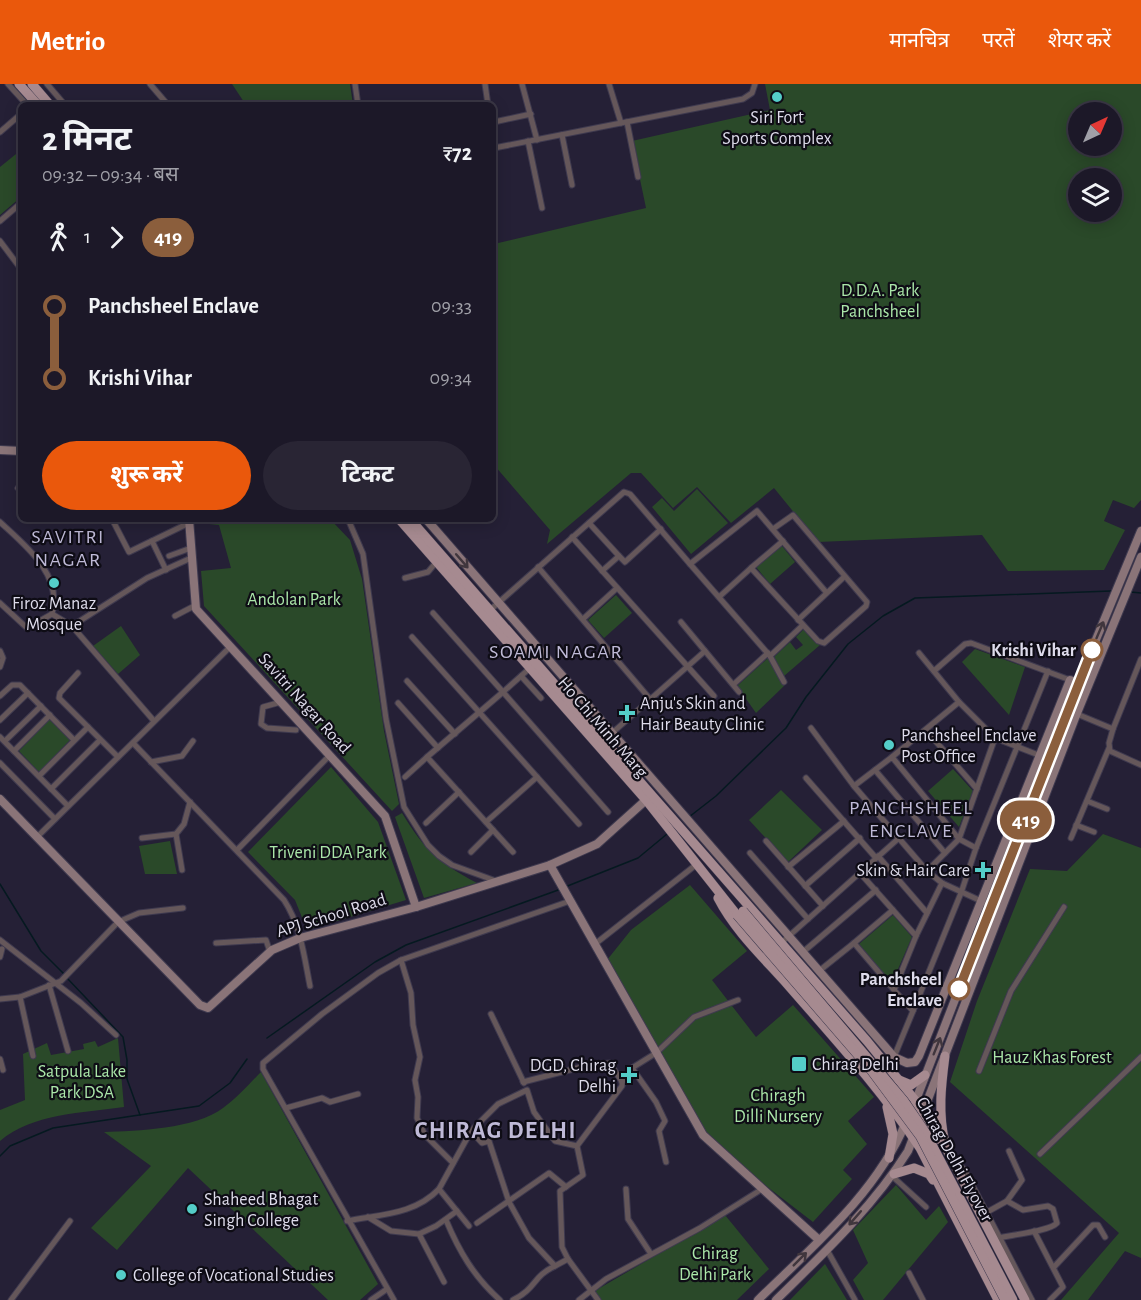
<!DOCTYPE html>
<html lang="hi">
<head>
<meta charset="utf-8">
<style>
	body { margin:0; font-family:"Alegreya Sans","Noto Sans Devanagari",sans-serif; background:#292534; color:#f1f3f6; height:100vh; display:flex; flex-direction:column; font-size:22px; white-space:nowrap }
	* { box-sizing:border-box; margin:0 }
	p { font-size:20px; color:#a0a0a8 }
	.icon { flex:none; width:33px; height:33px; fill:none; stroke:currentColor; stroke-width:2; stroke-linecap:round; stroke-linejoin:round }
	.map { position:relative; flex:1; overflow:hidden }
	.drawer { position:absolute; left:18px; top:18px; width:478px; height:420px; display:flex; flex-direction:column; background:#1c1828; border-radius:9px; box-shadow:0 3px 15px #0003,0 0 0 2px #3a3745 }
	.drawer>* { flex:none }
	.badge { padding:0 12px; border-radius:20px; font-size:21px; line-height:39px }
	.needle { width:39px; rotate:44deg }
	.buttons { position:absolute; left:1068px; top:18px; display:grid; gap:12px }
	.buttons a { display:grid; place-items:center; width:54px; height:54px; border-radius:50%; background:#1c1828; box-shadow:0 3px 15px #0003,0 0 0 2px #3a3745; font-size:30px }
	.map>.badge { position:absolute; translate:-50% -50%; box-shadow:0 0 0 3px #fff }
	.legs { display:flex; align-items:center; gap:9px; height:66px; padding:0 24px; font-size:20px }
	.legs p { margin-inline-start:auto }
	.head { display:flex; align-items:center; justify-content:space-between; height:102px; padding:0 24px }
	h1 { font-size:33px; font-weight:700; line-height:45px }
	.cta { display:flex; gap:12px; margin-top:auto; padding:12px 24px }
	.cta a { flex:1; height:69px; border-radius:36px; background:#ea580c; color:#fff; font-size:24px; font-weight:700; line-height:69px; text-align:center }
	.cta a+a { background:#292534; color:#f1f3f6 }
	ul { padding:0 24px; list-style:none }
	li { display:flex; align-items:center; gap:21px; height:72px; font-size:22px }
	li i { display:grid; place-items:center; width:9px; height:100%; margin:0 8px; background:currentColor }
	li i::after { content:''; width:15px; height:15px; margin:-8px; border:4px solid; border-radius:50%; background:#1c1828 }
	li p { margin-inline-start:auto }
	li:first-child i { background:linear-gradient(#0000 50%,currentColor 0) }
	li:last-child i { background:linear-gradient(currentColor 50%,#0000 0) }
	header { display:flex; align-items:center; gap:36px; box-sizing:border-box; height:84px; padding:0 30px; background:#ea580c; color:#fff }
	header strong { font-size:28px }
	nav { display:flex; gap:33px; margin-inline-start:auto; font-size:21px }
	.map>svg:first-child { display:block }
</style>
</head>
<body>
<header>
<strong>Metrio</strong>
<nav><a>मानचित्र</a><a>परतें</a><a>शेयर करें</a></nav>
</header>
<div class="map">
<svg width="1141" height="1216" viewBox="0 0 1141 1216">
	<rect width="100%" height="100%" fill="#252036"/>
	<g fill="#2a4929" fill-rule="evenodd">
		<polygon points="232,0 350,0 353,21 246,21"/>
		<path d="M765 0H1141V416L1134 424 1113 416 1104 437 1125 446 1104 486 1008 487 982 451 818 458 774 404 731 439 697 403 673 424 641 389H631L547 460 550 446 494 381V160L646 124 632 57 770 26ZM1078 28H1112V62H1078ZM1078 94H1112V128H1078Z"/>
		<polygon points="21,66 21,113 0,131 0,83"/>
		<polygon points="697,405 728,439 691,470 652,423 662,414 674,427"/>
		<polygon points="199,435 330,435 350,456 362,495 384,647 399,720 392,727 204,522 201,487 231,484 219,441 199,439"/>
		<polygon points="782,462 795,478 770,500 756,483"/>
		<polygon points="616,511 632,529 604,554 588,536"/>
		<polygon points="121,542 140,571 118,590 93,562"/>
		<polygon points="804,545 820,561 784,592 774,573 790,558 796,566 803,561 796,553"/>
		<polygon points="975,565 1025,583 1009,631 962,578"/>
		<polygon points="768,574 784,602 756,629 737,602"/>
		<polygon points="50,635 70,656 39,688 19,667"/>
		<polygon points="331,683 378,738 406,816 307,846 295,816 248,768"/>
		<polygon points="953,685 973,707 959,743 928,707"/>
		<polygon points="781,706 822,746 788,778 749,736"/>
		<path d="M402 729C425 767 438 778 477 799L424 814 395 733Z"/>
		<polygon points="1103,750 1141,764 1141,1174 1125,1167 1088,1216 1061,1216 1119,1149 950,998 977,917 1030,785 1067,787"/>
		<polygon points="170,757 177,790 145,790 139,762"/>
		<polygon points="690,801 747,867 712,896 756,953 793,921 874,1013 848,1037 867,1060 843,1086 852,1095 813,1138 727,1072 706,1049 607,876 631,846"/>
		<polygon points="893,831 912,853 892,899 859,860"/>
		<path d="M118 954 124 1023C83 1029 33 1029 0 1057V1026L25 1016 23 970 47 959 51 971 84 965 83 960 95 957 98 963Z"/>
		<path d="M261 988 378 1200 360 1216H328L188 1084 117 1166 91 1144 151 1082 104 1048C137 1047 195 1045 223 1024 237 1014 249 1000 261 988Z"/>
		<polygon points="896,1101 926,1136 939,1122 948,1138 883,1216 864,1216 853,1196 868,1179 853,1146"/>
		<polygon points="725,1131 769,1185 737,1216 600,1216 593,1208"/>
		<polygon points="825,1180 847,1216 790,1216"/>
	</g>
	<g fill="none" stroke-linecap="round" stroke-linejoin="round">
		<g stroke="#051920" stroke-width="1.5">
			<polyline points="1131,508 1141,509"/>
			<polyline points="689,733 716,712 786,644 806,613 848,560 883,532 915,514 1111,507"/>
			<polyline points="0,800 41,867 64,890"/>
			<polyline points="565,803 638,774 667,750"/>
			<polyline points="67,894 123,953 127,976 127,995 140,1031"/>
			<polyline points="267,954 375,878 406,861 561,805"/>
			<polyline points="0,1072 10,1062 53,1044 199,1022 230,999 247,975"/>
		</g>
		<defs>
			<g id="street">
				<polyline points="8,0 27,21"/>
				<polyline points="47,0 65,21"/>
				<polyline points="150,0 168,21"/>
				<polyline points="355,0 358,21"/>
				<polyline points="485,0 488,21"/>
				<polyline points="522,0 537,56"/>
				<polyline points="609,0 621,39"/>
				<polyline points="494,38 531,30"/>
				<polyline points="627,38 638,93"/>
				<polyline points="0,48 21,30"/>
				<polyline points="562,51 572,101"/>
				<polyline points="528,57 542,124"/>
				<polyline points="494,64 743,15 752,9 755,0"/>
				<polyline points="0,137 21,119"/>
				<polyline points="0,157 21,185"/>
				<polyline points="18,404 21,400"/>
				<polyline points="112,435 129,468 189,439"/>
				<polyline points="348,435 363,470 386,635 404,723 428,761 439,772 452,781 496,797"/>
				<path d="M0 438C26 462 63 491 52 530"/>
				<polyline points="589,439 619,472"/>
				<polyline points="773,445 793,431 867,518 866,522 824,559 818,557 751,484 783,457"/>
				<polyline points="572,453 714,612"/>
				<polyline points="152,457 166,486"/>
				<polyline points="169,472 191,464"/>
				<polyline points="538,483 650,615"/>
				<polyline points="602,487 619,472 625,478 661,445"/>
				<polyline points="405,494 428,488 433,482"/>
				<polyline points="719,513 751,484"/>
				<polyline points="0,519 27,544 52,530 72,542 154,637"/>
				<polyline points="489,527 624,408 630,410 690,480"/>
				<polyline points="433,529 503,608 427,673 513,768"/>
				<polyline points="175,532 196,521"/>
				<polyline points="583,535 617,504"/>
				<polyline points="798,536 844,493"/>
				<polyline points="681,538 739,608"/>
				<polyline points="803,541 770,572 690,480 757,427 826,508"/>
				<polyline points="72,542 147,494 191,474"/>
				<polyline points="412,553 579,740"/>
				<polyline points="0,567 3,574 0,583"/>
				<polyline points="919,569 959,618"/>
				<polyline points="770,572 784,598"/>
				<polyline points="530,584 503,608 608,728"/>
				<polyline points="934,587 965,560 971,559 1070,596"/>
				<polyline points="78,589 60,609 59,614 118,673"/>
				<polyline points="521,592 541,614"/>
				<polyline points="407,597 455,650"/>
				<polyline points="734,600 768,569"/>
				<polyline points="0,612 12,601 20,601 74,656"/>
				<polyline points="281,618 263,623 261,640 267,644 296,646"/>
				<polyline points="398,619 438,664"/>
				<polyline points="1077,630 1113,645 1141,575"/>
				<polyline points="0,636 28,609"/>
				<polyline points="811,644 854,702 927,787 942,799 992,822"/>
				<polyline points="1113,645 1109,659 1110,667 1141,681"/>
				<polyline points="926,646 977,705"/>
				<polyline points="0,653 68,722"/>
				<polyline points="5,657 41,622"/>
				<polyline points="603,657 705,567"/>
				<path d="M133 659 284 816C301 842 304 872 310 902"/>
				<polyline points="14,667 50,631"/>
				<polyline points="892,673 959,618 995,654"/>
				<polyline points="151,678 182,672 193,657"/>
				<polyline points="0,679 55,735"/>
				<polyline points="875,686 945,769"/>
				<polyline points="39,692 88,643"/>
				<polyline points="405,693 427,673"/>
				<polyline points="806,694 876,774"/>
				<polyline points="854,702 892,673 959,755 976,764 961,809 913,927"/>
				<polyline points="51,705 100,656"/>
				<polyline points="1087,717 1107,725"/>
				<polyline points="486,738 537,693"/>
				<polyline points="426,739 459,708"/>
				<polyline points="1076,741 1094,748"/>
				<polyline points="176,750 182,786"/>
				<polyline points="37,753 230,563"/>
				<polyline points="142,754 176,750 184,740 190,718"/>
				<polyline points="1071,754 1109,664"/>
				<polyline points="766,757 823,822"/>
				<polyline points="976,764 1048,587"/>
				<polyline points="237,766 330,671"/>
				<polyline points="471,768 493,746"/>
				<polyline points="750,769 808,835"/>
				<polyline points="878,772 927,829"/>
				<polyline points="788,783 844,737"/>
				<polyline points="927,787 959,755 995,654 1041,672"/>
				<polyline points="860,789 916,852 942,799"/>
				<polyline points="805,802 860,754"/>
				<polyline points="0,856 81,919 116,951"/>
				<polyline points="216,859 266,856 270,868"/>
				<polyline points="854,859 893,826"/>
				<polyline points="595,860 697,780"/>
				<polyline points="780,860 899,754"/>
				<polyline points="803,868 876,806"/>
				<polyline points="0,873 2,865"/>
				<polyline points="401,876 411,909 413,941 420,973 415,996 418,1013 417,1034 425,1051 453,1079"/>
				<polyline points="819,887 854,859 894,906 916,852"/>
				<polyline points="49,901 68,967"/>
				<polyline points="0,915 20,913"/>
				<polyline points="491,930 524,999"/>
				<polyline points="33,972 20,913 61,897 118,838 139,829 183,824"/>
				<polyline points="894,973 913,927 894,906"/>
				<polyline points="0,975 3,986"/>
				<polyline points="632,984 656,1018 665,1037 659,1047 666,1078"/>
				<polyline points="979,987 1011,907 1064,823"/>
				<polyline points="523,998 589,981 610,979 622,998"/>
				<polyline points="286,1024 322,1014 330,1018 358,1010"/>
				<polyline points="471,1047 482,1059 489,1057 509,1118 529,1154 555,1182 568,1175"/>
				<polyline points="1040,1070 1141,973"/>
				<polyline points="954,1077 964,1085 1032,1216"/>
				<polyline points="892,1092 926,1123"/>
				<polyline points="439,1105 469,1142"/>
				<polyline points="626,1105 628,1135 651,1170"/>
				<polyline points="1007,1117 1022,1096 1009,1067"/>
				<path d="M980 1132 1007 1117 1023 1126 1048 1122 1053 1125 1057 1139C1049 1148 1007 1151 993 1155"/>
				<polyline points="368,1133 391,1147 419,1150 444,1198"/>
				<path d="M446 1136C459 1167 474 1193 500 1216"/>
				<path d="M347 1137C381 1130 414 1131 439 1105L471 1047 498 1020 527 1006 534 1028 555 1057 577 1062"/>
				<polyline points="477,1139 549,1089 566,1103"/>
				<polyline points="1034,1147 1063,1203 1050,1216"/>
				<polyline points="419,1150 436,1142 457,1127"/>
				<polyline points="827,1166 855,1216"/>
				<polyline points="1054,1183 1093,1141 1098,1141 1105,1153"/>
				<polyline points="909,1189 923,1216"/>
				<polyline points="11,1216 70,1137"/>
				<polyline points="371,1216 387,1205"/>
				<polyline points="394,1216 263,985 263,979 322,930 378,889 401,876 570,817"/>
				<path d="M513 1216C537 1204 532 1193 555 1182"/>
				<polyline points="579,1216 606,1195 700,1144 762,1105"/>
				<polyline points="598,1216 568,1175 562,1163 560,1107 583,1091 577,1062 622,1002 622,998 632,984 656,969 694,933 738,916"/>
			</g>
			<g id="secondary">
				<polyline points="0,366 21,367"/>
				<polyline points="189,435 196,525 385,732 416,823"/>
				<polyline points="426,435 894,973 907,979 915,978 919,972 1070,596 1078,599"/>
				<polyline points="0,715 200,921 208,924 272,866 300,854 416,823 550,781 597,760 646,716"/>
				<polyline points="550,781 703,1051 819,1156"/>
				<polyline points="914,1021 1078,599 1141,447"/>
				<path d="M758 1216C812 1163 877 1109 906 1038"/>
				<path d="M776 1216C823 1170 873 1123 908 1067L1075 634 1141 473"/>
			</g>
			<g id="primary">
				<polyline points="19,0 38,21"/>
				<polyline points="32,0 50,21"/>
				<polyline points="399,435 646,716 737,831"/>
				<polyline points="410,435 867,957 915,1016 947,1066 1025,1216"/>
				<path d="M718 814C735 847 763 873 787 900 833 953 881 1005 920 1064L998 1216"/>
				<path d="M945 972C941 1003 938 1029 945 1059"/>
				<polyline points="899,996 911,1001 925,991"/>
				<polyline points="887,1023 893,1050 889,1074"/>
				<polyline points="894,1090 914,1084 929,1090 933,1096"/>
			</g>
		</defs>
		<use href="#street" stroke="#3f3a4f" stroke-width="7"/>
		<use href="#secondary" stroke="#3f3a4f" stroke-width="10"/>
		<use href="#primary" stroke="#3f3a4f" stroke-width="10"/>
		<use href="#street" stroke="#65575a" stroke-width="5"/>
		<use href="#secondary" stroke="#8a7478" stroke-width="8"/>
		<use href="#primary" stroke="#a68a90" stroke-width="9"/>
		<defs>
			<g id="primary-bridge">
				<polyline points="743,827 904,1017 926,1049 1013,1216"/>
				<polyline points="737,831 871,986 920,1052 1005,1216"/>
			</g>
		</defs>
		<use href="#primary-bridge" stroke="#3f3a4f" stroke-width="10" stroke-linecap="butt"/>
		<use href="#primary-bridge" stroke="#a68a90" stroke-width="9"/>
	</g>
	<defs><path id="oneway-shaft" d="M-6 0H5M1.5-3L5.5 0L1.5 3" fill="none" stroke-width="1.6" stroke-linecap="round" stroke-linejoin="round" transform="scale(1.5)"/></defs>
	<g stroke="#40363d">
		<use href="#oneway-shaft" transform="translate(462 477) rotate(49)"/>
		<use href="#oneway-shaft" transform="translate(1100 546) rotate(-67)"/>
		<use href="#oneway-shaft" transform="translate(937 962) rotate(-68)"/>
		<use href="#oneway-shaft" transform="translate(855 1134) rotate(131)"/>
		<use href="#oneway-shaft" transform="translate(800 1175) rotate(-45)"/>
	</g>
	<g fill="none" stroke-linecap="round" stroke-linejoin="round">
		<defs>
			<polyline id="line-1" points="959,905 1092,566"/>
		</defs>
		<use href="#line-1" stroke="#fff" stroke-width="14"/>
		<use href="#line-1" stroke="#8b5e3c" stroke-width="9"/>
	</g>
	<g fill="#54cdc8" stroke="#0e0c15" stroke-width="2">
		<circle cx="777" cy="13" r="6"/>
		<circle cx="54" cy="499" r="6"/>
		<path d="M624 620h6v6h6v6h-6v6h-6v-6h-6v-6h6z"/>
		<circle cx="889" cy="661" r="6"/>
		<path d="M980 777h6v6h6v6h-6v6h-6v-6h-6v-6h6z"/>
		<rect x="791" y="972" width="16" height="16" rx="3"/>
		<path d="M626 982h6v6h6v6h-6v6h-6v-6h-6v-6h6z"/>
		<circle cx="192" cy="1125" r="6"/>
		<circle cx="121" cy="1191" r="6"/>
	</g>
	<g fill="#fff" stroke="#8b5e3c" stroke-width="3">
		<circle cx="1092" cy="566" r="10"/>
		<circle cx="959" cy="905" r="10"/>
	</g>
	<g text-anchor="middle" stroke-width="4.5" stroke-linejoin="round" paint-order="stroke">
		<g font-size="18" fill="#dedceb" stroke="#0e0c15" text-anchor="start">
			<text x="777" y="39" text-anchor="middle">Siri Fort<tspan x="777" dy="21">Sports Complex</tspan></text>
			<text x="54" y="525" text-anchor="middle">Firoz Manaz<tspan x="54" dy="21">Mosque</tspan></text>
			<text x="640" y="625">Anju's Skin and<tspan x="640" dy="21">Hair Beauty Clinic</tspan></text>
			<text x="901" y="657">Panchsheel Enclave<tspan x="901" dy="21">Post Office</tspan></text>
			<text x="970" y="792" text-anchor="end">Skin &amp; Hair Care</text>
			<text x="812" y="986">Chirag Delhi</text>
			<text x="616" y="987" text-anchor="end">DGD, Chirag<tspan x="616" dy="21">Delhi</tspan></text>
			<text x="204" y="1121">Shaheed Bhagat<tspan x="204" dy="21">Singh College</tspan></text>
			<text x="133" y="1197">College of Vocational Studies</text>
		</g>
		<g font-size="18" fill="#abe7a9" stroke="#0e0c15">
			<text x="880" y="212">D.D.A. Park<tspan x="880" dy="21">Panchsheel</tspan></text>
			<text x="294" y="521">Andolan Park</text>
			<text x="328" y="774">Triveni DDA Park</text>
			<text x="1052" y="979">Hauz Khas Forest</text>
			<text x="82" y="993">Satpula Lake<tspan x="82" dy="21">Park DSA</tspan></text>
			<text x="778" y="1017">Chiragh<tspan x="778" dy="21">Dilli Nursery</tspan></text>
			<text x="715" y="1175">Chirag<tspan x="715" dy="21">Delhi Park</tspan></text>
		</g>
		<g font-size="18" font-weight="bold" fill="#dedceb" stroke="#0e0c15" text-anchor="end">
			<text x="1076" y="572">Krishi Vihar</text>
			<text x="942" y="901">Panchsheel<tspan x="942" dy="21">Enclave</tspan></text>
		</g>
		<g font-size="18" fill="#dedceb" stroke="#0e0c15">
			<text transform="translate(305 619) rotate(48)" y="6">Savitri Nagar Road</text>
			<text transform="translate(603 643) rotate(49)" y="6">Ho Chi Minh Marg</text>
			<text transform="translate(331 831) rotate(-17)" y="6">APJ School Road</text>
			<text transform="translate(955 1075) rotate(61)" y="6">Chirag Delhi Flyover</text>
		</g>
		<g font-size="20" letter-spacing="1.5" fill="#bfbad7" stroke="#0e0c15">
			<text x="68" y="459">SAVITRI<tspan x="68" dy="23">NAGAR</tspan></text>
			<text x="556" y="574">SOAMI NAGAR</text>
			<text x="911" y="730">PANCHSHEEL<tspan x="911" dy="23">ENCLAVE</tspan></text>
		</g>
		<g font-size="24" font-weight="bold" letter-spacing="1.5" fill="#bfbad7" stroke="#0e0c15">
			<text x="496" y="1054">CHIRAG DELHI</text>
		</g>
	</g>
</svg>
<div class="buttons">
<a><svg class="needle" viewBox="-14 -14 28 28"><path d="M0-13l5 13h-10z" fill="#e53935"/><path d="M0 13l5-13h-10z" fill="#a0a0a8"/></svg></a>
<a><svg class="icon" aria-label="layers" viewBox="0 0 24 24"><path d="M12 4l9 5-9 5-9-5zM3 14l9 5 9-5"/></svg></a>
</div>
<b class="badge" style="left:1026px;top:736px;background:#8b5e3c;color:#fff">419</b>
<section class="drawer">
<div class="head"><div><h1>2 मिनट</h1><p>09:32 – 09:34 · बस</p></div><b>₹72</b></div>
<div class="legs"><svg class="icon" aria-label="walk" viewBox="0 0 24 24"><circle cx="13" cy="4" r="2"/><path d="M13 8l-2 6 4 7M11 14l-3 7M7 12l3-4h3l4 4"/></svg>1<svg class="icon" aria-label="forward" viewBox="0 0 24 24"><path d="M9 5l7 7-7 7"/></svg><b class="badge" style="background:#8b5e3c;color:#fff">419</b></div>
<ul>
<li><i style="color:#8b5e3c"></i><b>Panchsheel Enclave</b><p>09:33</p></li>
<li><i style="color:#8b5e3c"></i><b>Krishi Vihar</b><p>09:34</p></li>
</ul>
<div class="cta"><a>शुरू करें</a><a>टिकट</a></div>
</section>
</div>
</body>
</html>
